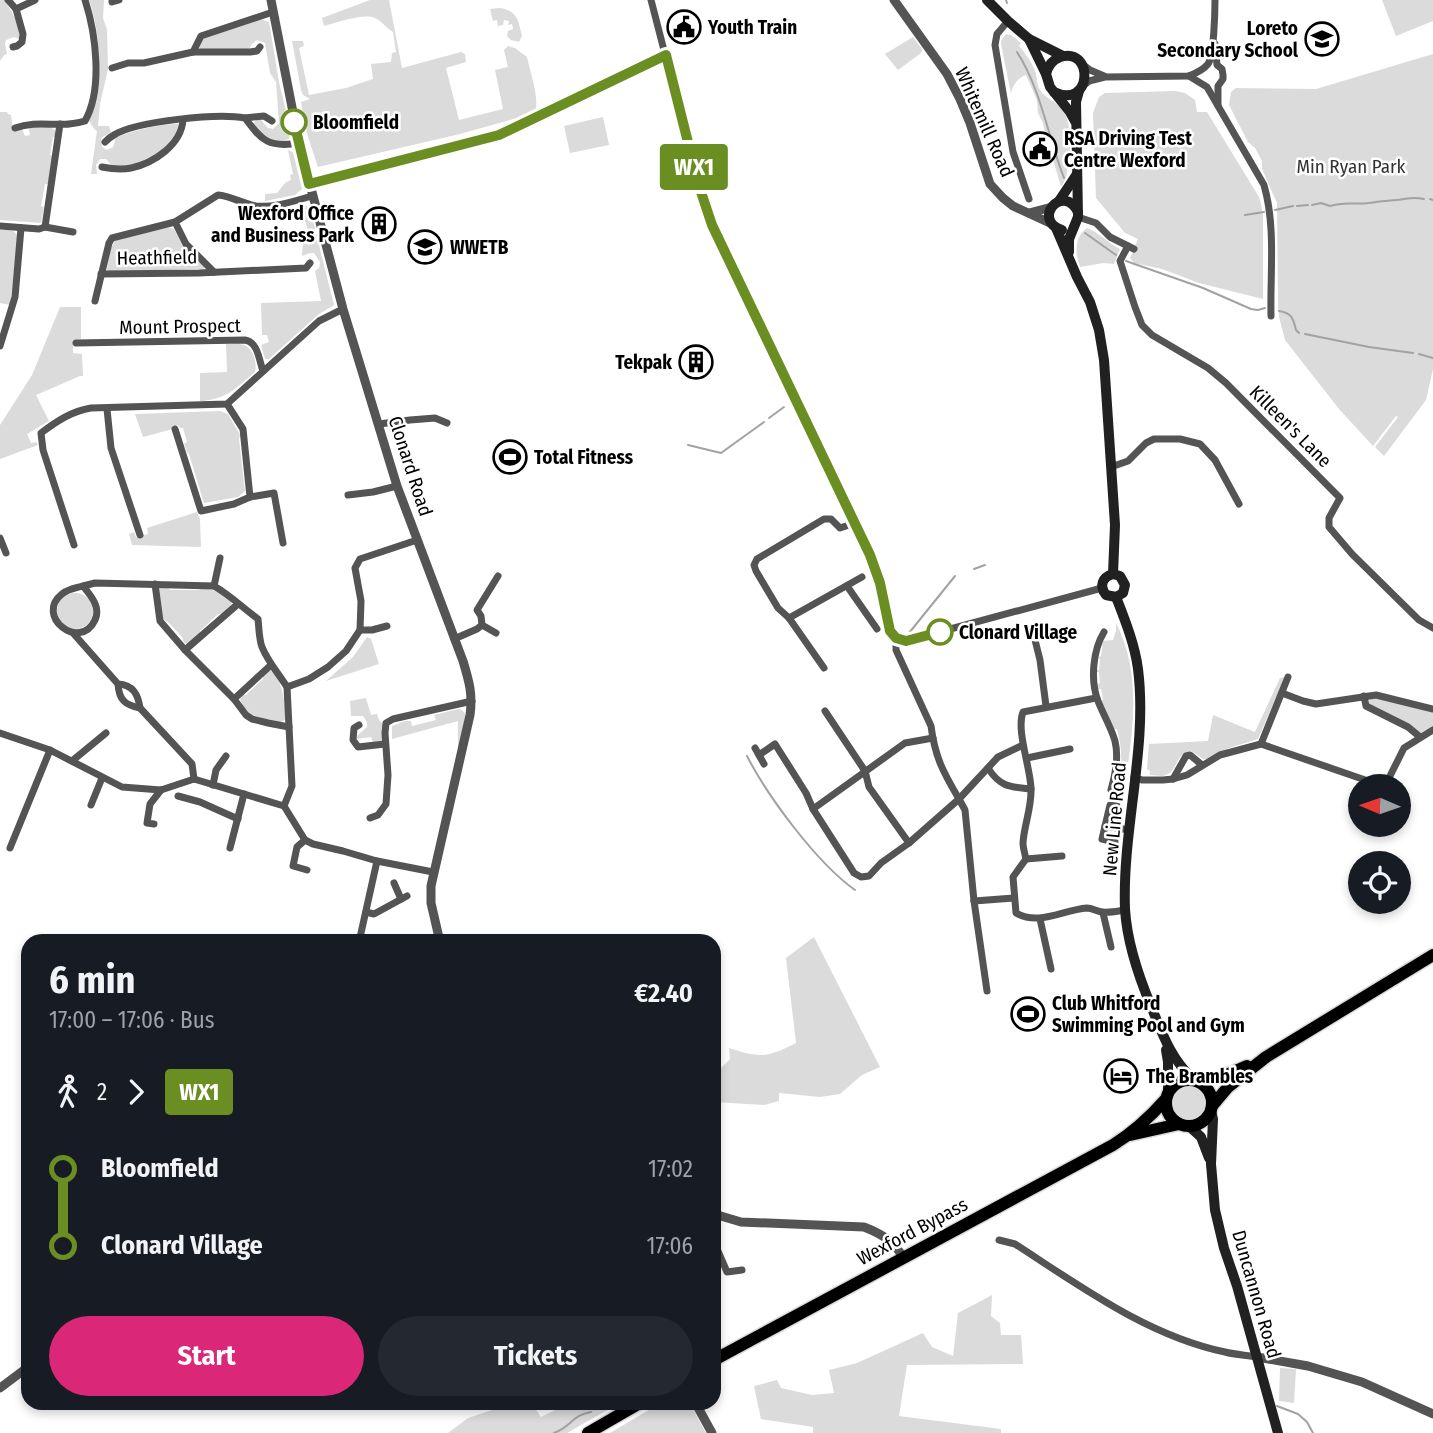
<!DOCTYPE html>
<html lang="en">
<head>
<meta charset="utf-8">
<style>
	body { margin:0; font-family:"Fira Sans Condensed",sans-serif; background:#242831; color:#f1f3f6; height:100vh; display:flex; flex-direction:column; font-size:26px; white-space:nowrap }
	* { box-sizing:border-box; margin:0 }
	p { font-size:23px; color:#9ea1a6 }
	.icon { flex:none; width:38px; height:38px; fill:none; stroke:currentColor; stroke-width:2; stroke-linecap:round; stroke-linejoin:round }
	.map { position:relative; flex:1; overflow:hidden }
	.details { position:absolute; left:21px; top:934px; width:700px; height:476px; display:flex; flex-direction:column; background:#171b24; border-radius:21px; box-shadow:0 4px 10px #0003 }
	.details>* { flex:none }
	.badge { padding:0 14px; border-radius:5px; font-size:24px; line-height:46px }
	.needle { width:46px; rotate:272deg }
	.fabs { position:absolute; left:1348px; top:774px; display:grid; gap:14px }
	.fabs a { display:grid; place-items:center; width:63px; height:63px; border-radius:50%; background:#171b24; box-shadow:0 4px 10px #0003; font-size:35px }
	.map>.badge { position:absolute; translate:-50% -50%; box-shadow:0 0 0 4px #fff }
	.legs { display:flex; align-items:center; gap:10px; height:77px; padding:0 28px; font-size:23px }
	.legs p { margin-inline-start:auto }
	.summary { display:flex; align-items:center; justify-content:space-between; height:119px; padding:0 28px }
	h1 { font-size:38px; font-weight:700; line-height:52px }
	.cta { display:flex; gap:14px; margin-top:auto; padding:14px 28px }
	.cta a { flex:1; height:80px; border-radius:42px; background:#db2777; color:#fff; font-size:28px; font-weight:700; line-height:80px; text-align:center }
	.cta a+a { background:#242831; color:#f1f3f6 }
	ul { padding:0 28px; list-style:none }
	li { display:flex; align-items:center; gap:24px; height:77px; font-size:26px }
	li i { display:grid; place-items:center; width:10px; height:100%; margin:0 9px; background:currentColor }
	li i::after { content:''; width:18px; height:18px; margin:-9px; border:5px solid; border-radius:50%; background:#171b24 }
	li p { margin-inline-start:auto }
	li:first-child i { background:linear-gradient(#0000 50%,currentColor 0) }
	li:last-child i { background:linear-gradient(currentColor 50%,#0000 0) }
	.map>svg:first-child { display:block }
</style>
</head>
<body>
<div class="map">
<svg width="1433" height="1433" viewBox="0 0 1433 1433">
	<rect width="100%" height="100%" fill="#fff"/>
	<g fill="#dbdbdb">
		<path d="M0 0H4C12 12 21 24 19 39L14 37 6 40 5 44 7 54 4 55 0 61Z"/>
		<path d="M89 0H104L103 18 107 30 108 69 100 104 98 126H109L111 132 101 138 102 147 107 150 113 147 116 137C136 130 158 124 179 124 172 152 138 167 112 166L106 159H100L96 165 97 174H91L97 131 95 130 89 121C105 87 101 35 89 0Z"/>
		<path d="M370 0H389L402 68 461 52 465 54 466 62 446 68 459 120 503 109 495 70 508 67 504 50 508 46 515 48 527 57C530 72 540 99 535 113L460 134 318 167 308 137 301 102 310 99 303 95 301 90 292 41H303L304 46 299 48 309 95 346 88 373 79 371 64 391 62 392 53 396 52 393 32C386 28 382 21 375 18 364 13 336 23 324 26L322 18Z"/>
		<polygon points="1382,0 1433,0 1433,21 1396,36"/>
		<path d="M500 8C518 11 518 20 522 36L519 42 511 40 507 36 508 31 513 29 512 24 508 25 509 21 504 20 503 25 498 26 497 20 493 21 490 9Z"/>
		<path d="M260 19 269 22 279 82 292 136C278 150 263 135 253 125L256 120H261L268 128 273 129 279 123 276 82 270 73 265 43 257 40 252 44 249 49H201L199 47 203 39Z"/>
		<path d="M1006 34 1011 35 1021 43 1019 46C1026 54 1033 64 1036 74 1037 80 1037 85 1040 90 1045 98 1055 101 1061 108 1072 121 1070 141 1070 156L1065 157C1069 168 1068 177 1061 187L1052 156H1050L1043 123 1038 113 1037 100 1026 75C1018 77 1012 86 1011 94L1001 44V41Z"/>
		<polygon points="913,37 922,49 921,53 898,70 885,54"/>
		<polygon points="1433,54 1433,369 1426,400 1384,456 1375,447 1398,417 1396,416 1373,446 1339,409 1285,340 1279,317 1278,304 1277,203 1262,169 1262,161 1255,148 1248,142 1229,105 1231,92 1236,88 1316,89"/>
		<polygon points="1175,91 1185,93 1195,100 1197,112 1207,112 1259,197 1261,204 1263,216 1263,299 1199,283 1162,269 1134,263 1130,258 1138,239 1125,233 1096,198 1093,113 1099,97 1105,93"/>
		<polygon points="0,112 7,112 8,114 11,115 13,129 22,129 25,136 30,135 29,130 31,126 49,126 57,132 56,137 53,137 50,155 53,156 48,184 45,184 41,206 44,207 41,223 0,220"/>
		<polygon points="603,117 609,145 570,153 564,126"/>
		<polygon points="288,150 296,154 304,187 295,195 265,201 265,194 277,193 286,182 291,180 290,175 293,174"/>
		<polygon points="300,204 304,204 310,209 334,305 319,314 269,359 265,359 261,345 269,342 267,335 262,335 261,303 321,301 315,271 319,268 320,262 314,253 310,253 302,256 303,240 309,234"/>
		<path d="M167 227 174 229C185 246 189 252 204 266V269L108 271 107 269 111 248 115 241Z"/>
		<path d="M1087 228C1100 233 1108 243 1120 249L1114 264 1104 263 1080 267C1075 253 1074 237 1087 228Z"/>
		<path d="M0 230C8 230 15 229 18 237L10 305 0 303Z"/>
		<polygon points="60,307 81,307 81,339 73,340 73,353 82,354 83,376 80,376 36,395 49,421 27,434 31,443 36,442 38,445 0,459 0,425 32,375"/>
		<path d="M226 344C232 344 239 343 244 345 254 349 257 363 255 372 236 388 226 400 200 401V373L227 372Z"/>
		<polygon points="220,411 228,414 240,435 239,439 245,491 238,497 204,503 189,454 187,452 184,444 187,442 183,428 180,428 178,425 169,430 143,437 135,414"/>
		<polygon points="197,512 200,520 201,547 132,545 129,534 134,532 136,537 148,534 147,528"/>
		<polygon points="160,587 167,587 170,590 199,590 203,587 218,592 231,600 231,605 223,614 218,614 200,631 200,634 189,644 184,643 182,637 170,624 163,619 158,590"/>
		<circle cx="75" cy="611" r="18"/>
		<path d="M1116 623C1142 673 1133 732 1125 785L1123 784C1120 773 1122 765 1121 754 1121 745 1119 737 1117 729H1114L1101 701 1103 700 1101 689H1098V684L1100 683 1099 672H1097V670H1099L1100 659 1098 658V657L1101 656 1103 641 1113 640 1116 631Z"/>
		<polygon points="367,637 371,639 379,664 326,681 353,657"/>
		<path d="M270 670 274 671C283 687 285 702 286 719L280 723C263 719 246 717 240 699L243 694 246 695 263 679V676Z"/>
		<path d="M1285 677 1258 739 1229 748 1207 759H1203L1191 751C1178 752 1178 765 1170 773L1163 776 1150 775V771L1147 769 1149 744 1208 741 1213 715 1255 732 1280 678Z"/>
		<polygon points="1371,697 1433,711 1433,727 1419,734 1368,704"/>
		<polygon points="366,698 371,715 377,714 379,720 383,724 382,741 373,743 371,737 357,739 357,736 367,727 367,722 363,716 351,716 350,701"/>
		<polygon points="458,709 462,710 465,714 464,728 458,748 458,721 392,739 392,726 405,721 411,721 412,726 436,720 434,715"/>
		<path d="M814 937 880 1067 862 1075 840 1094 820 1097 779 1093V1101L764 1105 714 1102V1075L730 1059 729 1048C760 1058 767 1058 796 1043L786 958Z"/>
		<circle cx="1190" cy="1103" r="20"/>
		<polygon points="992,1295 991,1316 1000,1323 1001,1335 1021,1335 1023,1364 907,1365 899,1416 1001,1429 1001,1433 813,1433 813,1427 761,1419 754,1386 777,1380 781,1388 812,1395 834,1393 829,1370 857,1363 923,1333 932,1347 953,1356 958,1313"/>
		<polygon points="1280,1368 1296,1369 1294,1403 1279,1401"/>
		<polygon points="510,1404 532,1404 541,1417 567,1404 618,1404 567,1433 448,1433 468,1418"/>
		<polygon points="659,1404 690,1404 706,1433 610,1433"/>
	</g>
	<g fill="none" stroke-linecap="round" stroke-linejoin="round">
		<g stroke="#a2a2a2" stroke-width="2">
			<polyline points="1006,0 1007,3"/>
			<path d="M1017 52C1041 89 1048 137 1064 178"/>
			<polyline points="1430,199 1433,200"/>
			<path d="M1312 205 1321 203 1330 206C1344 201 1355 205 1369 203 1379 201 1386 201 1397 200 1408 199 1412 196 1424 199"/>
			<polyline points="1297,206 1308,205"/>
			<polyline points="1275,210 1293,206"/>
			<polyline points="1245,215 1264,212"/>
			<polyline points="1085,233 1116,255"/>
			<polyline points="1126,261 1203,288 1251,309 1258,310 1265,308"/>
			<path d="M1279 311C1292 313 1293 318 1296 330L1299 333"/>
			<polyline points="1305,334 1369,347 1413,353"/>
			<polyline points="1419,354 1433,358"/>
			<polyline points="769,418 784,407"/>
			<polyline points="688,445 721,453 764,422"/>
			<polyline points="974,569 985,565"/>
			<polyline points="909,633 955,576"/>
			<path d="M747 756C768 797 817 863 855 890"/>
			<polyline points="1277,1406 1298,1414 1307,1422 1313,1433"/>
			<path d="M554 1433C571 1427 572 1415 591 1412"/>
		</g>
		<defs>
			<g id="trunk">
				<circle cx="1189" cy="1103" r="23"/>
				<polyline points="1199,1081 1224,1076 1247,1066"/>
				<polyline points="1212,1106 1228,1087 1266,1057 1433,955"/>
				<polyline points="1130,1135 1179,1124"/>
				<path d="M714 1360 1113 1145C1134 1132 1150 1117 1166 1099"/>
				<polyline points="588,1433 638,1404"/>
			</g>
		</defs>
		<use href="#trunk" stroke="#dbdbdb" stroke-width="15"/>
		<g stroke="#545454" stroke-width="7">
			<polyline points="8,0 16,9 35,0"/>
			<polyline points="651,0 699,186 712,225 870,555 880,583 890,631 896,638 906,641 1102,588"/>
			<polyline points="112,2 119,0"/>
			<polyline points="1008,21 997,34 995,45 1013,152 1029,199"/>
			<polyline points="1215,44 1217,65 1222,69 1223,75 1223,79 1218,86 1218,105"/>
			<polyline points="13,47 17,46 22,42 23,34 16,9"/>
			<polyline points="193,52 250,52 257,51 260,47"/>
			<polyline points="1081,63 1090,70 1104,76"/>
			<polyline points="112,68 128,63 144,63 193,52 201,36 273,12"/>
			<path d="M1189 76 1207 87 1264 185C1276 227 1270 273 1271 316"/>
			<path d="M1083 86 1089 81 1105 77 1189 76C1194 74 1204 69 1208 64 1214 56 1215 11 1215 0"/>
			<polyline points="245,118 264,116 272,121"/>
			<path d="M15 128C39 119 61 129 85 121 103 89 96 34 85 0"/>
			<path d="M105 142C107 140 112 136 114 135 136 121 218 113 245 118 262 141 269 148 299 143"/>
			<path d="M102 167C112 169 121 170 131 168 154 163 181 145 183 120"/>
			<polyline points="309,184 499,135 666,55"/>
			<polyline points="1078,217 1096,223 1110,237 1134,249"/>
			<polyline points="175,222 186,244 214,272"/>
			<polyline points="0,226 39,229 45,227 60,124"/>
			<polyline points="45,227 73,232"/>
			<polyline points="1128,246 1120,261 1135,307 1142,325 1152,335 1208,368 1226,383 1340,498 1329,518 1329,527 1352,554 1419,620 1433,628"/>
			<polyline points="101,274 199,273 306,268 310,263"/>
			<path d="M95 301 109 243 112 238 175 222 218 195C231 196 243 204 256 206 275 208 294 201 312 196"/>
			<path d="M76 343 245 340C258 342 259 360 263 371"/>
			<polyline points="0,346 15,297 21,228"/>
			<polyline points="107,409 111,448 140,535"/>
			<polyline points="379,424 410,420 435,418 447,423"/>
			<polyline points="175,429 201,511 234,504 250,497 243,429 227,404"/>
			<polyline points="1111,467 1128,461 1146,443 1154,439 1180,439 1200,444 1215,460 1239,504"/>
			<polyline points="348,495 373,492 397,486"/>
			<polyline points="250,497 274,493 283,543"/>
			<polyline points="0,538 6,553"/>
			<path d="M74 545 43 450 41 433C57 421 72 411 91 408L227 404 319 321 343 309"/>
			<polyline points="155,584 160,621 185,650 234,699 246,715 252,719 268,723 289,727"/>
			<path d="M83 586 95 583 214 586C230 595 243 608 258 619 259 628 259 639 262 647 268 662 279 674 287 687L309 679 328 667 346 651 360 630 361 601 355 568 360 559 417 540"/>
			<path d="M83 586C91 596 101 607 95 620 80 652 34 616 62 594 68 589 76 588 83 586Z"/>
			<polyline points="214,586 220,558"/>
			<polyline points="847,586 877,629"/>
			<polyline points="789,618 862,577"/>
			<polyline points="482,625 481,616 477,610 498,576"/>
			<polyline points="482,625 496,633"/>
			<polyline points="360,630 372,630 387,626"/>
			<polyline points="1033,632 1040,660 1046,706"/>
			<path d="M1104 632C1093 650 1090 680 1098 701 1103 714 1111 727 1115 741 1119 758 1115 775 1111 790L1117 791"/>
			<path d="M73 633 118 684C119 700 125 705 140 708 138 694 133 685 118 684"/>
			<polyline points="454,639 477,629 482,625"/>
			<polyline points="185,650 238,604"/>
			<polyline points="824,668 789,618 778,608 756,571 754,565 757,559 824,519 831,519 840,528 855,523"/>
			<polyline points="1282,693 1303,701 1316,704 1376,695 1433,709"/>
			<polyline points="1364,696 1366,706 1408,727 1420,737"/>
			<path d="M1096 698 1023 712C1016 730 1030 766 1031 788 1032 807 1024 825 1023 843 1023 848 1025 854 1026 859L1013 877 1016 913C1039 926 1062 910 1087 908 1093 908 1097 912 1103 912 1109 913 1118 911 1125 910"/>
			<polyline points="234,699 271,665"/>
			<polyline points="140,708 192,764 194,779"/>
			<polyline points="825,711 865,771 869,787 909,843"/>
			<polyline points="359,725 354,728 353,740 358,747 385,744"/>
			<polyline points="0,733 50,750 122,787 161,790 194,779"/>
			<polyline points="1261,744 1288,677"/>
			<polyline points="755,748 764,764"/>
			<path d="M759 755 775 744 806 793 813 809 854 873 861 877 869 876 881 863 909 843 959 799C943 772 935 757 931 726L896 650V638"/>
			<polyline points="1027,758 1070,749"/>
			<polyline points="72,761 106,733"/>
			<path d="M988 768C1000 787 1010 787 1031 789"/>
			<polyline points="1134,777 1142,780 1163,780 1173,779 1187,775 1220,755 1261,744 1371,782 1384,783 1388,780 1404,748 1433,730"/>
			<polyline points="194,779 284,806 305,840 313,844 343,851 377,861"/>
			<polyline points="1173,779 1186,756 1190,755 1202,765"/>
			<polyline points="213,785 216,770 226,756"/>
			<polyline points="178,796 200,802 238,819"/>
			<polyline points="91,805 102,778"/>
			<polyline points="284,806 292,786 287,687"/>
			<polyline points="813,809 905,743 933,738"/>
			<polyline points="370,818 378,815 386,804 388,775 385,733 386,723 393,719 472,701"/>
			<polyline points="154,824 147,823 150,804 161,790"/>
			<polyline points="1105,826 1129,830"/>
			<polyline points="305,840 297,847 293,866 307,870"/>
			<polyline points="1115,842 1102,839 1110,805 1117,806"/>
			<polyline points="10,848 50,750"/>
			<polyline points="230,848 244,794"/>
			<polyline points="1026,859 1062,856"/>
			<polyline points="394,883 401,899"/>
			<polyline points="974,901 1014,898"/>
			<polyline points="366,912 374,914 407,896"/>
			<polyline points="1103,913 1111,947"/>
			<polyline points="1040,919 1051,969"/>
			<polyline points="359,942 377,861 433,872"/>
			<polyline points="987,991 974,901 965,810 959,799 998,757 1023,745"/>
			<path d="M999 1240 1015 1244C1080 1286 1148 1336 1225 1352 1236 1355 1247 1355 1257 1357"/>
			<polyline points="714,1242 727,1272 742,1270"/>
		</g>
		<g stroke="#545454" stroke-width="9">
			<path d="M271 0 299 143 343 309 397 486 463 661C469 681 473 694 470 715L431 886V903L440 942"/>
			<polyline points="894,0 947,74 960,99 970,123 990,184 1003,198 1013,206 1052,224"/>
			<polyline points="1029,213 1052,207"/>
			<path d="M714 1214 741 1222 864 1227C882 1234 893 1241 903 1257"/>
			<polyline points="1257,1357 1308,1366 1362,1382 1433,1414"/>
			<polyline points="0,1388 28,1367"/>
			<polyline points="696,1404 712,1433"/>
		</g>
		<g stroke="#212121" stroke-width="10">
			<polyline points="987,0 1008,21 1029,39 1063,56"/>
			<polyline points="1029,39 1046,74 1050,87 1070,112 1075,121"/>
			<path d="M1046 74C1048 66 1052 60 1060 57 1094 46 1093 110 1054 92"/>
			<polyline points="1059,201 1077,174"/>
			<polyline points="1056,228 1077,277 1090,302 1099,330 1104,360 1115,525 1113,574"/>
			<path d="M1062 230C1031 220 1063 182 1078 212"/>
			<polyline points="1069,252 1069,239 1078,217 1076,102 1079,91"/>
			<path d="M1113 574C1102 577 1099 586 1106 595L1116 597"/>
			<polyline points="1113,574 1120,576 1125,585 1123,593 1116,597"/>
			<path d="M1116 597C1125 620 1135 645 1138 669 1148 747 1122 829 1125 909 1127 943 1138 975 1151 1006 1162 1033 1171 1059 1193 1079"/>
			<polyline points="1166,1050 1168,1062 1168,1092"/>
			<polyline points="1211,1110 1213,1119 1211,1164 1215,1210 1224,1248 1237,1286 1278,1433"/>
			<polyline points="1189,1126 1201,1137 1209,1158"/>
		</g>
		<use href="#trunk" stroke="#000" stroke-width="12"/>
	</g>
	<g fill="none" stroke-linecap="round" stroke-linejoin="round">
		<defs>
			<polyline id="line-1" points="294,122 309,184 499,135 666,55 699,186 712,225 870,555 880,583 890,631 896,638 906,641 940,632"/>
		</defs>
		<use href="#line-1" stroke="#fff" stroke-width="16"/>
		<use href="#line-1" stroke="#6b8e23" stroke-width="10"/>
	</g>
	<defs>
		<symbol id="civic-ring" viewBox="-11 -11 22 22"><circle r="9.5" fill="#fff" stroke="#000" stroke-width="1.5"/><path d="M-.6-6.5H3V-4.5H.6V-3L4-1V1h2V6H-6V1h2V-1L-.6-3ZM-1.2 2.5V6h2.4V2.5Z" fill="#000"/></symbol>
		<symbol id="school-ring" viewBox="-11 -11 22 22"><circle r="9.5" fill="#fff" stroke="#000" stroke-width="1.5"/><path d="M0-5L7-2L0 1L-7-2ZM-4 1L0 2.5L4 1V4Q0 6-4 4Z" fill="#000"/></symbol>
		<symbol id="building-ring" viewBox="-11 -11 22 22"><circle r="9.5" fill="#fff" stroke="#000" stroke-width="1.5"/><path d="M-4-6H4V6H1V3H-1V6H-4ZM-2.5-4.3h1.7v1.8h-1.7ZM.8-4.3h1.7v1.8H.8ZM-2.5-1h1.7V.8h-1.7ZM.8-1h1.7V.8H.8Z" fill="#000"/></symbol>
		<symbol id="stadium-ring" viewBox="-11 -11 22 22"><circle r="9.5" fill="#fff" stroke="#000" stroke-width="1.5"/><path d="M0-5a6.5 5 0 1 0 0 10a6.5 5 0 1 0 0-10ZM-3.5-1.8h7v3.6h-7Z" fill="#000"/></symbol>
		<symbol id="hotel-ring" viewBox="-11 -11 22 22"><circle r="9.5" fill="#fff" stroke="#000" stroke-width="1.5"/><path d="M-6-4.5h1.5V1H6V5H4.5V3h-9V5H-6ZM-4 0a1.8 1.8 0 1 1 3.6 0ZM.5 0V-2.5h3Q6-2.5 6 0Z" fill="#000"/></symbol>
	</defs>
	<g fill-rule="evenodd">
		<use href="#civic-ring" x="665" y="8" width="38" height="38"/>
		<use href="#school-ring" x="1303" y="20" width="38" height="38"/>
		<use href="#civic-ring" x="1021" y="130" width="38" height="38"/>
		<use href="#building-ring" x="360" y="205" width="38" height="38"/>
		<use href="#school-ring" x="406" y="228" width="38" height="38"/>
		<use href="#building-ring" x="677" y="343" width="38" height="38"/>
		<use href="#stadium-ring" x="491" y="438" width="38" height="38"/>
		<use href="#stadium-ring" x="1009" y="995" width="38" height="38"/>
		<use href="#hotel-ring" x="1102" y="1057" width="38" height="38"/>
	</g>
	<g fill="#fff" stroke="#6b8e23" stroke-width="3.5">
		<circle cx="294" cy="122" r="12"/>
		<circle cx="940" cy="632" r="12"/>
	</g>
	<g text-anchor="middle" stroke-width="5" stroke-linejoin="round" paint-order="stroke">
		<g font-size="19" font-weight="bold" fill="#000" stroke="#fff" text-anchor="start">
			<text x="708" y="34">Youth Train</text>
			<text x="1298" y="35" text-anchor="end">Loreto<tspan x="1298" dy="22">Secondary School</tspan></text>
			<text x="1064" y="145">RSA Driving Test<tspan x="1064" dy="22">Centre Wexford</tspan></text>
			<text x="354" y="220" text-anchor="end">Wexford Office<tspan x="354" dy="22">and Business Park</tspan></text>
			<text x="450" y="254">WWETB</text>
			<text x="672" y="369" text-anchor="end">Tekpak</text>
			<text x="534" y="464">Total Fitness</text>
			<text x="1052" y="1010">Club Whitford<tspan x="1052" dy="22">Swimming Pool and Gym</tspan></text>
			<text x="1146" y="1083">The Brambles</text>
		</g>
		<g font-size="19" font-weight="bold" fill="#000" stroke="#fff" text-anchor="start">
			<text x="313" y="129">Bloomfield</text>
			<text x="959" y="639">Clonard Village</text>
		</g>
		<g font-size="19" fill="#000" stroke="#fff">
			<text transform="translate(985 122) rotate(66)" y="7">Whitemill Road</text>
			<text transform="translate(157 257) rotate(-1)" y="7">Heathfield</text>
			<text transform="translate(180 326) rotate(-1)" y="7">Mount Prospect</text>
			<text transform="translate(1291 426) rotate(45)" y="7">Killeen's Lane</text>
			<text transform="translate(411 466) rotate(72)" y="7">Clonard Road</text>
			<text transform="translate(1114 819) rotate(-85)" y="7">New Line Road</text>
			<text transform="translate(912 1231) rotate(-28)" y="7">Wexford Bypass</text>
			<text transform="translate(1257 1294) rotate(74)" y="7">Duncannon Road</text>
		</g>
		<g font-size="19" fill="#323232" stroke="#fff">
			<text x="1351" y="173">Min Ryan Park</text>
		</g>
	</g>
</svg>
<div class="fabs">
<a><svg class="needle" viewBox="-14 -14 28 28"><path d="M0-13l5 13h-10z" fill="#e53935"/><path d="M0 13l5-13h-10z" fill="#9ea1a6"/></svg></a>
<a><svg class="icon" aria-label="locate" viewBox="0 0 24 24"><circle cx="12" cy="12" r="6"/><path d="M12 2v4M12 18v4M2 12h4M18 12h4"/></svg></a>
</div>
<b class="badge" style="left:694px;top:167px;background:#6b8e23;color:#fff">WX1</b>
<section class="details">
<div class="summary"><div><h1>6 min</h1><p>17:00 – 17:06 · Bus</p></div><b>€2.40</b></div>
<div class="legs"><svg class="icon" aria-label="walk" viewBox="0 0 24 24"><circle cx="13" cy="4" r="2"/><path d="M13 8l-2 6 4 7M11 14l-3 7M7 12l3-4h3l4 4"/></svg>2<svg class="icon" aria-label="forward" viewBox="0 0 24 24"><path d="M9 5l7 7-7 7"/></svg><b class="badge" style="background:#6b8e23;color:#fff">WX1</b></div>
<ul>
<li><i style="color:#6b8e23"></i><b>Bloomfield</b><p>17:02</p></li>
<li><i style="color:#6b8e23"></i><b>Clonard Village</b><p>17:06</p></li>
</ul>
<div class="cta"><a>Start</a><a>Tickets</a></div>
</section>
</div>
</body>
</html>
